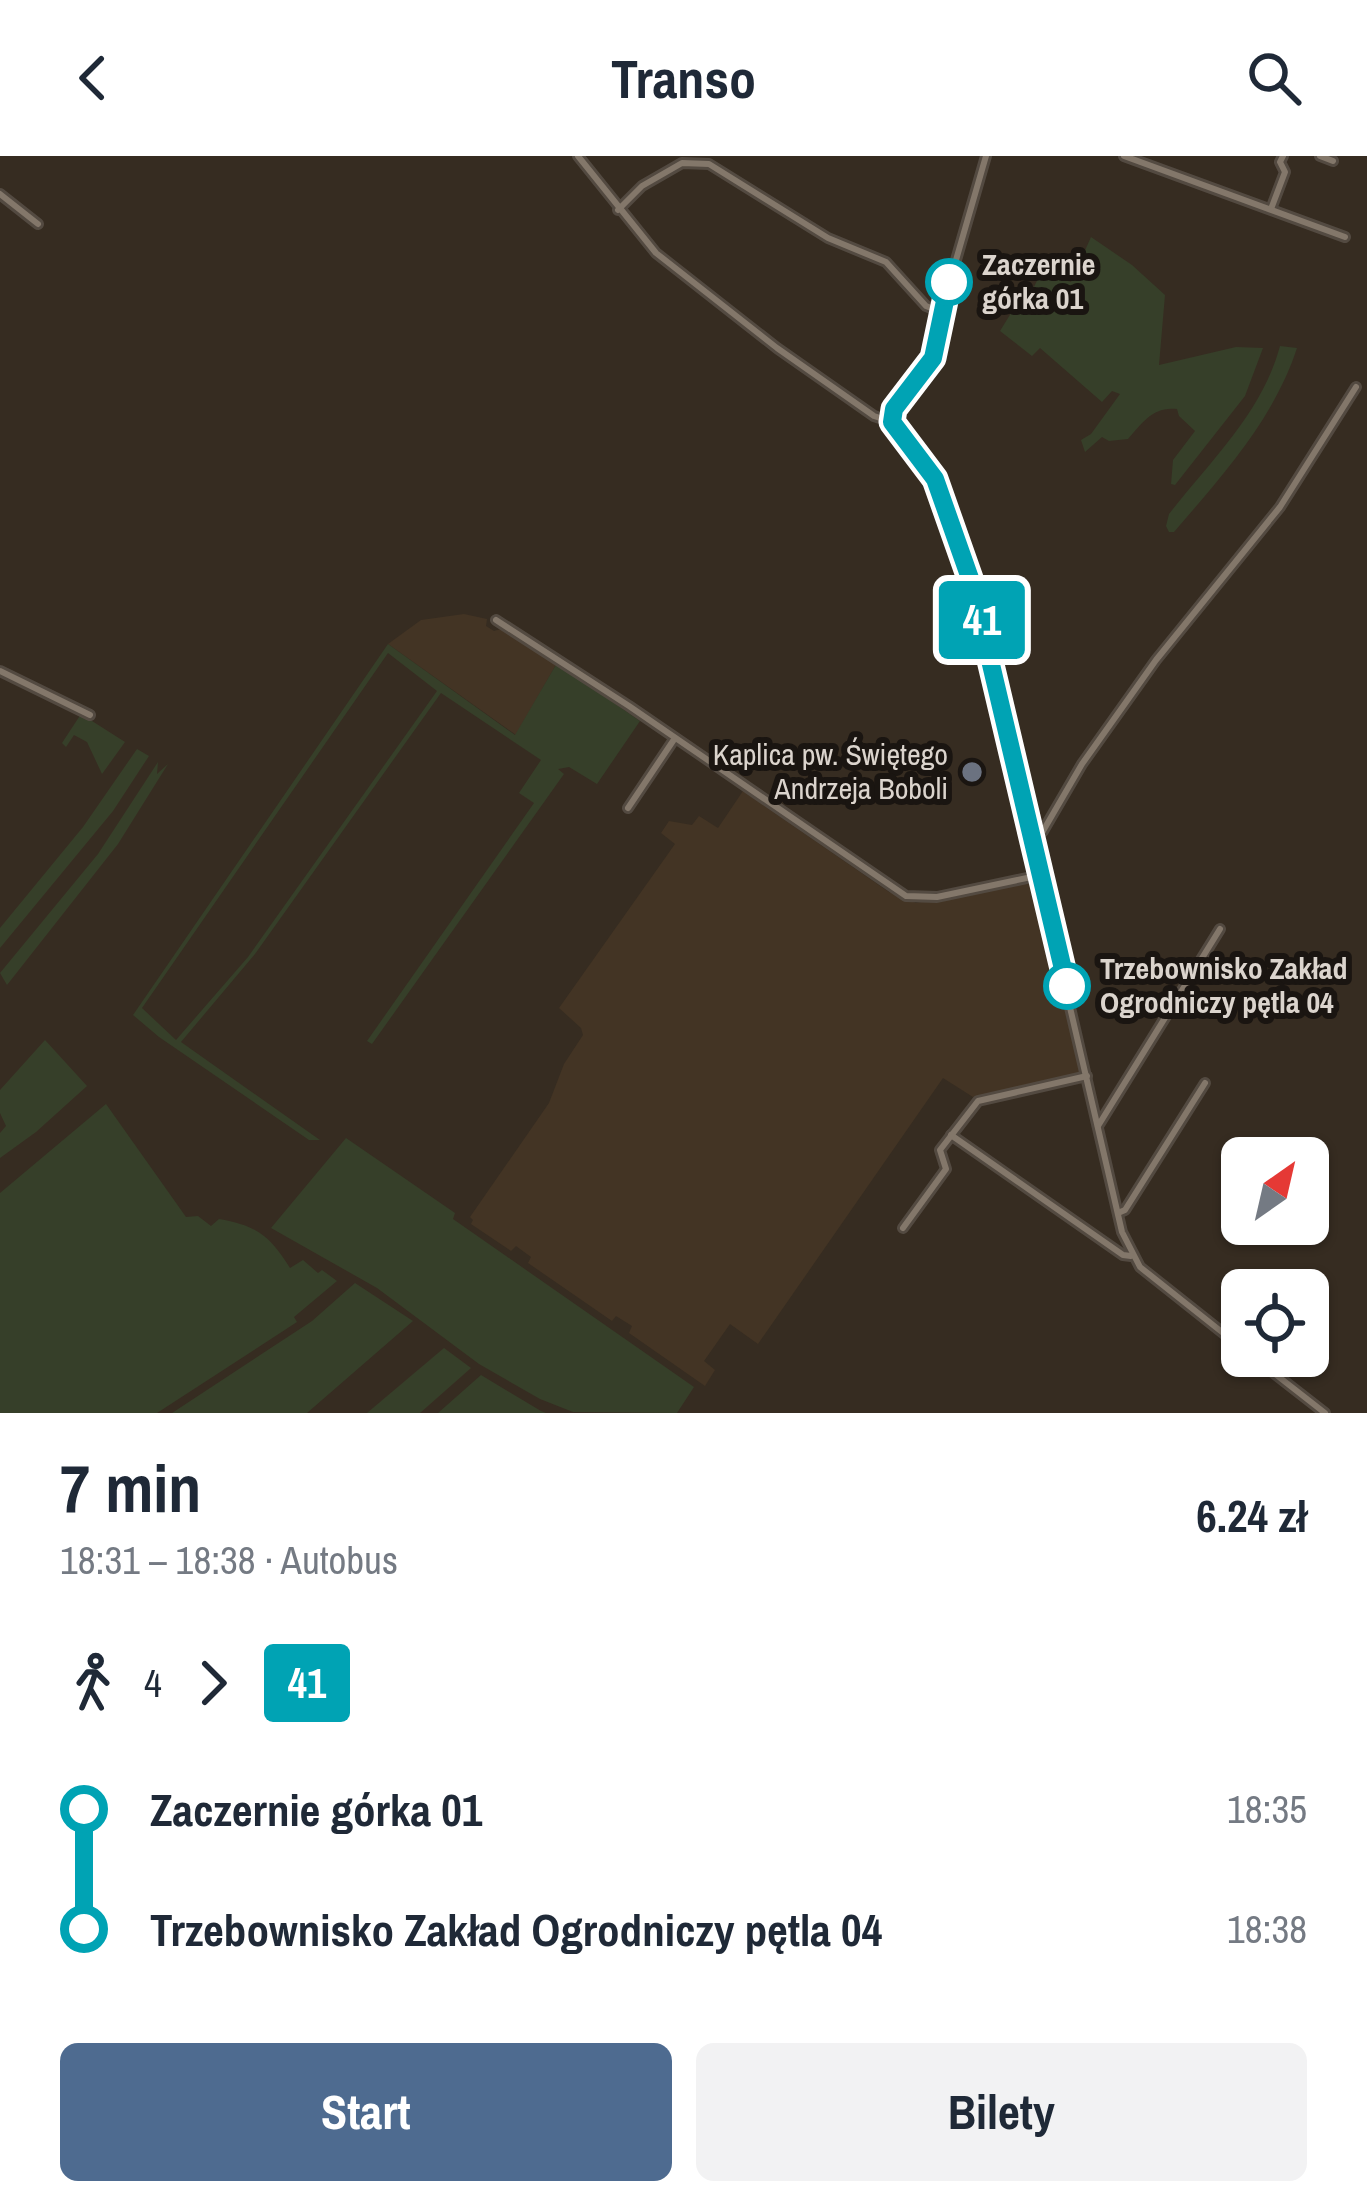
<!DOCTYPE html>
<html lang="pl">
<head>
<meta charset="utf-8">
<style>
	body { margin:0; font-family:"Archivo Narrow",sans-serif; background:#f2f2f3; color:#1f2937; height:100vh; display:flex; flex-direction:column; font-size:45px; white-space:nowrap }
	* { box-sizing:border-box; margin:0 }
	p { font-size:39px; color:#747a83 }
	.icon { flex:none; width:66px; height:66px; fill:none; stroke:currentColor; stroke-width:2; stroke-linecap:round; stroke-linejoin:round }
	.map { position:relative; height:1257px; overflow:hidden }
	.sheet { display:flex; flex-direction:column; background:#fff; flex:1 }
	.sheet>* { flex:none }
	.badge { padding:0 24px; border-radius:9px; font-size:42px; line-height:78px }
	.needle { width:78px; rotate:34deg }
	.buttons { position:absolute; left:1221px; top:981px; display:grid; gap:24px }
	.buttons a { display:grid; place-items:center; width:108px; height:108px; border-radius:18px; background:#fff; box-shadow:0 3px 9px #0004; font-size:60px }
	.map>.badge { position:absolute; translate:-50% -50%; box-shadow:0 0 0 6px #fff }
	.legs { display:flex; align-items:center; gap:18px; height:132px; padding:0 60px; font-size:39px }
	.legs p { margin-inline-start:auto }
	.headline { display:flex; align-items:center; justify-content:space-between; height:204px; padding:0 60px }
	h1 { font-size:66px; font-weight:700; line-height:90px }
	.primary-button { display:flex; gap:24px; margin-top:auto; padding:24px 60px }
	.primary-button a { flex:1; height:138px; border-radius:18px; background:#4e6b90; color:#fff; font-size:48px; font-weight:700; line-height:138px; text-align:center }
	.primary-button a+a { background:#f2f2f3; color:#1f2937 }
	ul { padding:0 60px; list-style:none }
	li { display:flex; align-items:center; gap:42px; height:120px; font-size:45px }
	li i { display:grid; place-items:center; width:18px; height:100%; margin:0 15px; background:currentColor }
	li i::after { content:''; width:30px; height:30px; margin:-15px; border:9px solid; border-radius:50%; background:#fff }
	li p { margin-inline-start:auto }
	li:first-child i { background:linear-gradient(#0000 50%,currentColor 0) }
	li:last-child i { background:linear-gradient(currentColor 50%,#0000 0) }
	header { display:flex; justify-content:space-between; align-items:center; height:156px; padding:0 60px; background:#fff; font-size:54px; font-weight:700 }
	.map>svg:first-child { display:block }
</style>
</head>
<body>
<header><svg class="icon" aria-label="back" viewBox="0 0 24 24"><path d="M15 5l-7 7 7 7"/></svg>Transo<svg class="icon" aria-label="search" viewBox="0 0 24 24"><circle cx="10" cy="10" r="6"/><path d="M15 15l6 6"/></svg></header>
<div class="map">
<svg width="1367" height="1257" viewBox="0 0 1367 1257">
	<rect width="100%" height="100%" fill="#362c21"/>
	<g fill="#433424">
		<polygon points="464,458 487,463 486,470 494,475 504,472 557,507 516,579 388,488 421,464"/>
		<polygon points="743,635 889,736 916,747 1035,724 1080,918 973,941 943,922 758,1188 730,1168 704,1205 715,1214 705,1230 629,1177 632,1170 616,1160 612,1165 528,1107 531,1101 516,1090 511,1095 471,1068 473,1064 470,1061 549,947 564,908 583,879 581,872 559,852 675,688 661,677 669,665 692,669 699,660 718,672"/>
	</g>
	<g fill="#363f29" fill-rule="evenodd">
		<path d="M1091 81 1132 109 1165 139 1159 209 1236 191 1263 192 1245 240 1175 329 1171 328 1173 304 1195 275 1179 260 1177 253C1153 250 1142 267 1128 283L1109 285 1102 281 1085 296 1081 284 1091 278 1120 238 1112 235 1102 246 1040 192 1032 200 1000 175 1019 144 1027 146 1041 116 1071 126Z"/>
		<path d="M1280 190 1297 192C1274 263 1222 320 1174 376H1169L1166 370 1169 358C1210 305 1262 257 1280 190Z"/>
		<path d="M388 488 515 579 557 507 640 565 597 628 569 611 558 613 564 618 372 888 367 885 534 647 519 637 541 604 441 537 255 798 181 886 320 984H309L159 881 133 859ZM388 497 437 535 248 801 176 884 142 852Z"/>
		<polygon points="81,558 125,586 102,618 87,586 74,579 66,591 62,587"/>
		<polygon points="137,593 149,600 113,655 0,792 0,772 83,671"/>
		<polygon points="158,606 157,618 168,608 118,688 7,829 0,817 98,698"/>
		<polygon points="45,884 87,930 36,976 0,1002 0,977 6,970 0,957 0,934"/>
		<path d="M106 948 186 1061 198 1060 211 1070 219 1063C258 1070 270 1080 290 1112L303 1104 318 1117 322 1114 337 1125 294 1161 297 1166 157 1257H0V1037Z"/>
		<polygon points="346,982 455,1057 453,1063 694,1231 677,1257 573,1256 540,1243 479,1208 377,1132 271,1072"/>
		<polygon points="355,1127 413,1165 307,1257 172,1257 312,1165"/>
		<polygon points="444,1192 471,1212 420,1257 367,1257"/>
		<polygon points="481,1219 541,1255 546,1257 438,1257"/>
	</g>
	<g fill="none" stroke-linecap="round" stroke-linejoin="round">
		<defs>
			<g id="minor">
				<polyline points="578,0 656,97 777,192 874,260 892,266 935,323 972,428 1122,1076 1140,1111 1242,1192"/>
				<polyline points="1124,0 1345,81"/>
				<polyline points="1320,0 1333,5"/>
				<polyline points="0,38 38,68"/>
				<polyline points="1271,53 1285,16 1280,6 1283,0"/>
				<polyline points="618,54 642,30 682,7 709,8 828,82 886,106 926,150 941,156"/>
				<polyline points="892,266 894,253 933,201 941,156 986,0"/>
				<polyline points="496,464 629,550 906,740 937,741 1041,719"/>
				<polyline points="0,515 90,559"/>
				<polyline points="628,652 675,582"/>
				<polyline points="1033,683 1043,675 1082,608 1156,504 1280,351 1356,231"/>
				<polyline points="1098,970 1220,773"/>
				<polyline points="951,979 1123,1099 1131,1100"/>
				<polyline points="1118,1057 1125,1054 1205,927"/>
				<polyline points="903,1072 946,1013 940,994 978,945 1087,920"/>
				<polyline points="1252,1200 1325,1257"/>
			</g>
		</defs>
		<use href="#minor" stroke="#534a41" stroke-width="12"/>
		<use href="#minor" stroke="#83776a" stroke-width="6"/>
	</g>
	<g fill="none" stroke-linecap="round" stroke-linejoin="round">
		<defs>
			<polyline id="line-1" points="949,126 933,202 894,253 892,266 935,323 972,428 1067,830"/>
		</defs>
		<use href="#line-1" stroke="#fff" stroke-width="27"/>
		<use href="#line-1" stroke="#00a3b4" stroke-width="18"/>
	</g>
	<g fill="#fff" stroke="#00a3b4" stroke-width="6">
		<circle cx="949" cy="126" r="21"/>
		<circle cx="1067" cy="830" r="21"/>
	</g>
	<circle fill="#6b7280" stroke="#1a1511" stroke-width="4.5" cx="972" cy="616" r="12"/>
	<g text-anchor="middle" stroke-width="12" stroke-linejoin="round" paint-order="stroke">
		<g font-size="30" font-weight="bold" fill="#dbd4cd" stroke="#1a1511" text-anchor="start">
			<text x="982" y="119">Zaczernie<tspan x="982" dy="34">górka 01</tspan></text>
			<text x="1100" y="823">Trzebownisko Zakład<tspan x="1100" dy="34">Ogrodniczy pętla 04</tspan></text>
		</g>
		<g font-size="30" fill="#dbd4cd" stroke="#1a1511" text-anchor="end">
			<text x="948" y="609">Kaplica pw. Świętego<tspan x="948" dy="34">Andrzeja Boboli</tspan></text>
		</g>
	</g>
</svg>
<div class="buttons">
<a><svg class="needle" viewBox="-14 -14 28 28"><path d="M0-13l5 13h-10z" fill="#e53935"/><path d="M0 13l5-13h-10z" fill="#747a83"/></svg></a>
<a><svg class="icon" aria-label="locate" viewBox="0 0 24 24"><circle cx="12" cy="12" r="6"/><path d="M12 2v4M12 18v4M2 12h4M18 12h4"/></svg></a>
</div>
<b class="badge" style="left:982px;top:464px;background:#00a3b4;color:#fff">41</b>
</div>
<section class="sheet">
<div class="headline"><div><h1>7 min</h1><p>18:31 – 18:38 · Autobus</p></div><b>6.24 zł</b></div>
<div class="legs"><svg class="icon" aria-label="walk" viewBox="0 0 24 24"><circle cx="13" cy="4" r="2"/><path d="M13 8l-2 6 4 7M11 14l-3 7M7 12l3-4h3l4 4"/></svg>4<svg class="icon" aria-label="forward" viewBox="0 0 24 24"><path d="M9 5l7 7-7 7"/></svg><b class="badge" style="background:#00a3b4;color:#fff">41</b></div>
<ul>
<li><i style="color:#00a3b4"></i><b>Zaczernie górka 01</b><p>18:35</p></li>
<li><i style="color:#00a3b4"></i><b>Trzebownisko Zakład Ogrodniczy pętla 04</b><p>18:38</p></li>
</ul>
<div class="primary-button"><a>Start</a><a>Bilety</a></div>
</section>
</body>
</html>
